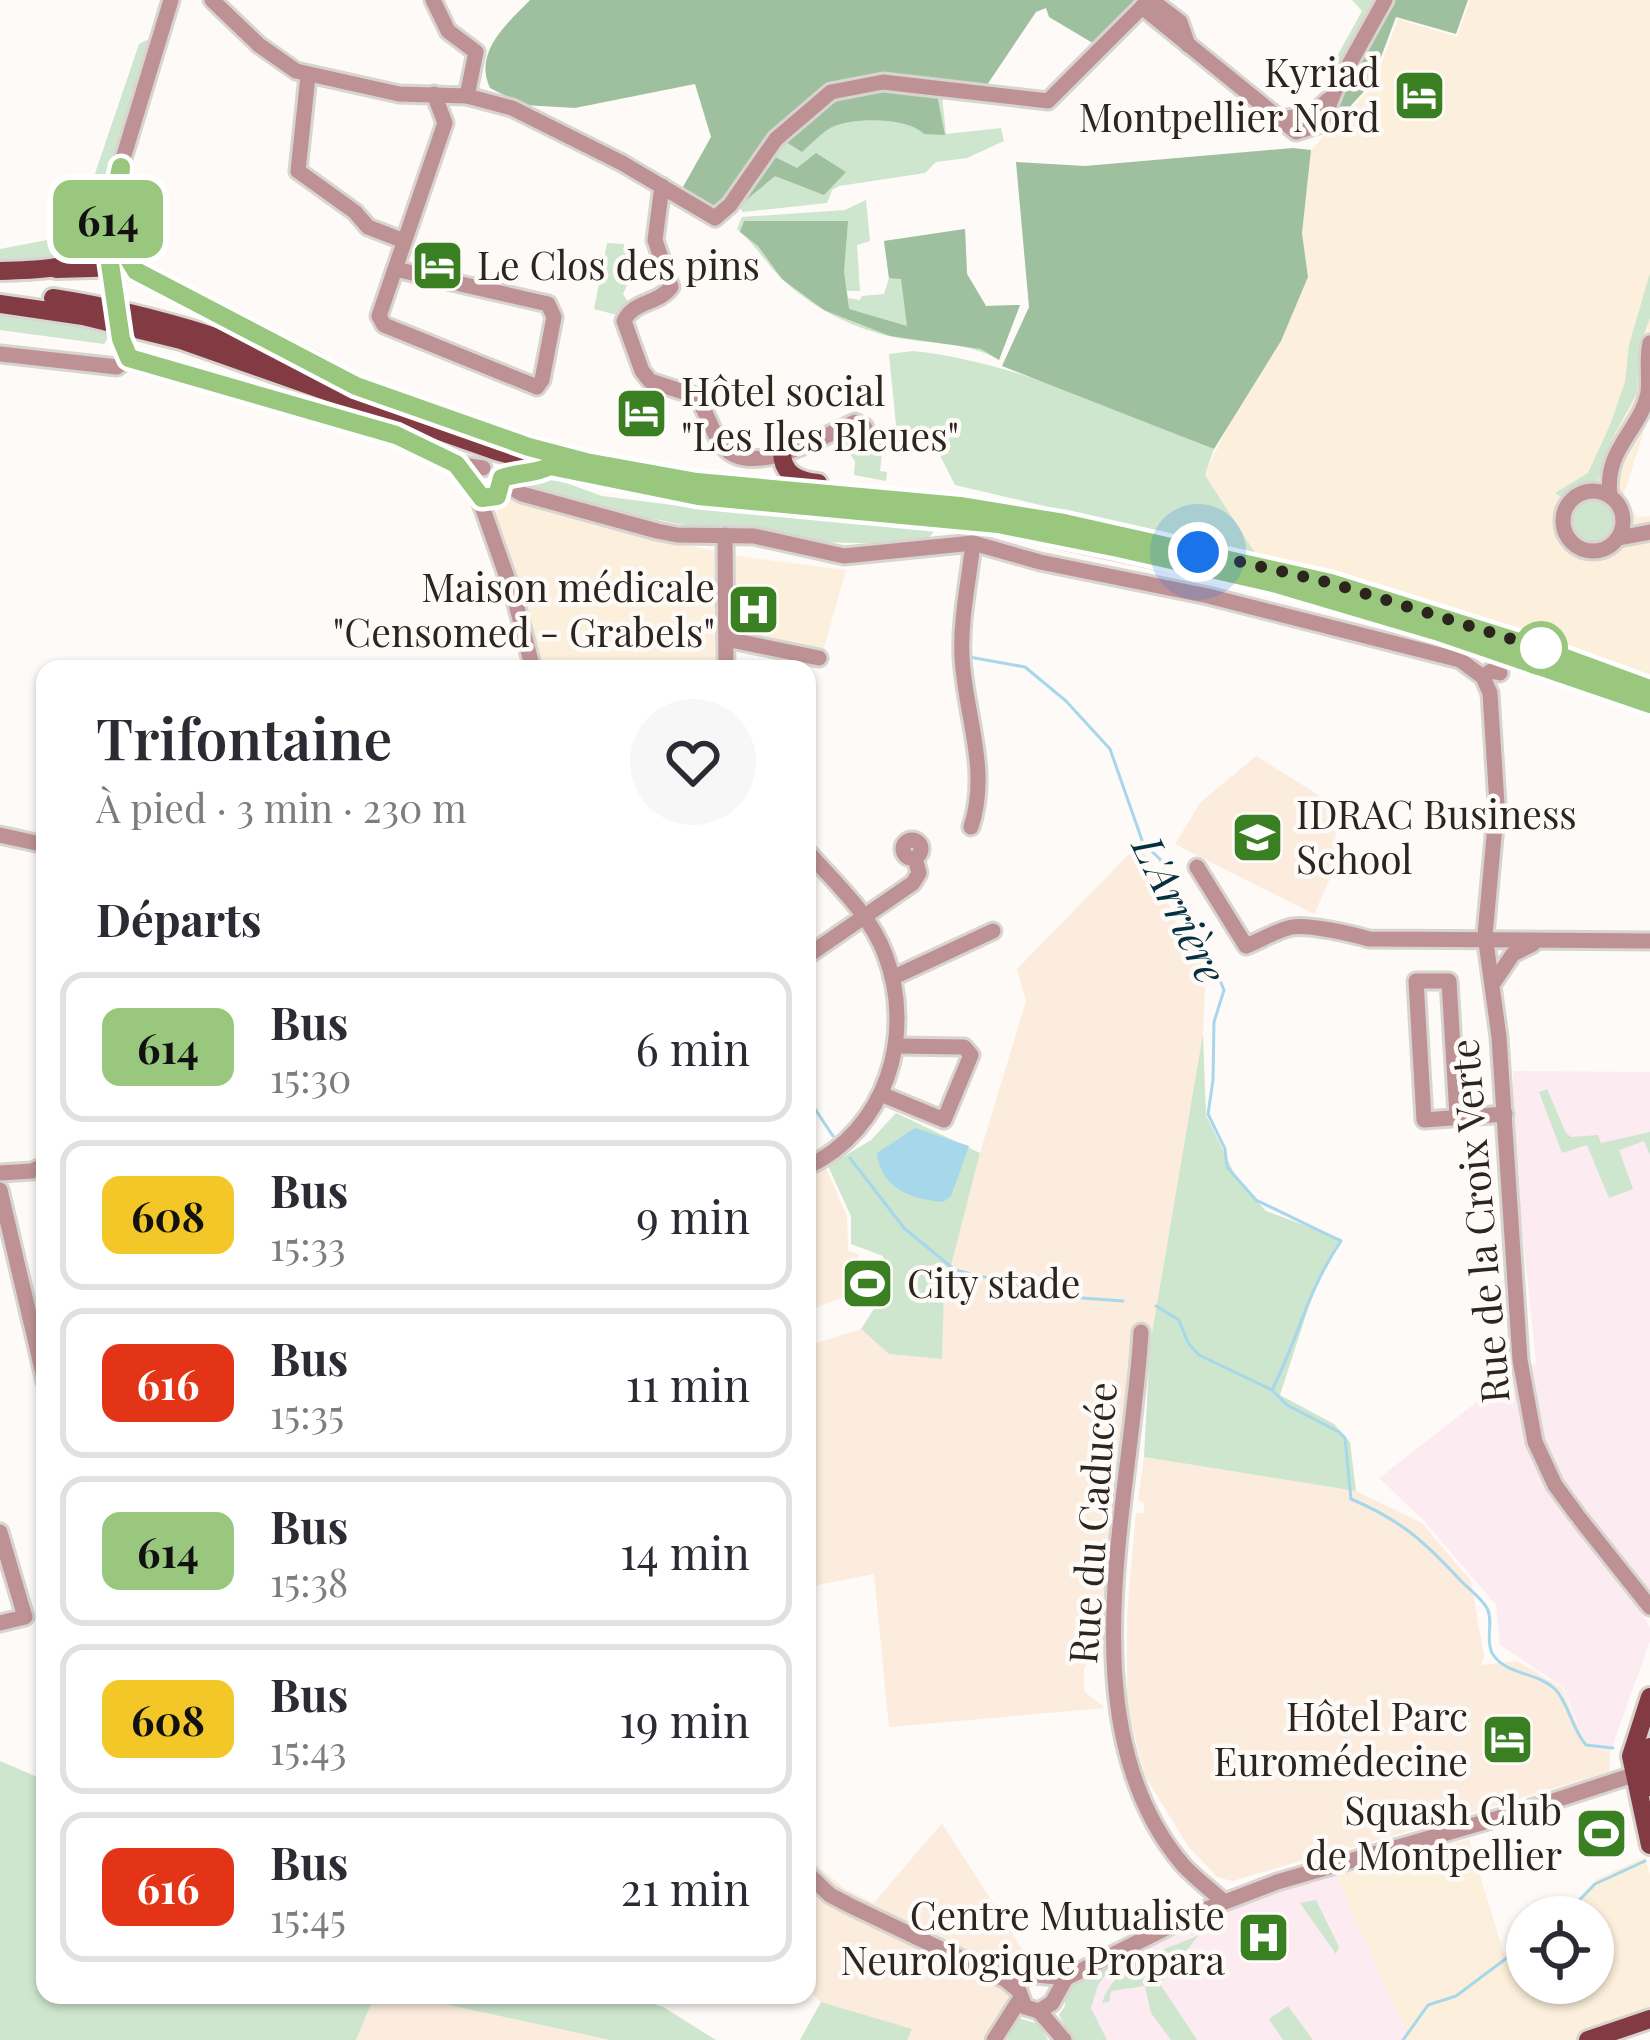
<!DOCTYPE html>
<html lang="fr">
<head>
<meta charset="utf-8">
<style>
	body { margin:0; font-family:"Playfair Display",serif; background:#f7f7f7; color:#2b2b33; height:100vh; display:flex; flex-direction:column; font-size:45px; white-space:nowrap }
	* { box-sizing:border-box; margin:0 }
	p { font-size:39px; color:#7c7c81 }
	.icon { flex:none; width:66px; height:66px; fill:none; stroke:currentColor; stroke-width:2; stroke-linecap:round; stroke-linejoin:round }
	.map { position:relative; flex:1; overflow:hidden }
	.details { position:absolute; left:36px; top:660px; width:780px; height:1344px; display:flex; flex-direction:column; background:#fff; border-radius:24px; box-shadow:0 3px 9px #0004 }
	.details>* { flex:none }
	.badge { padding:0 24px; border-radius:18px; font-size:42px; line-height:78px }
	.controls { position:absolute; left:1506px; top:1896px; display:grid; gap:24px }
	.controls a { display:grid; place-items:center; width:108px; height:108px; border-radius:50%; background:#fff; box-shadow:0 3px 9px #0004; font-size:60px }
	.you { position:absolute; width:60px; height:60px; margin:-30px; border:9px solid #fff; border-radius:50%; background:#1a73e8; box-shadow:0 0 0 18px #1a73e833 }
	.map>.badge { position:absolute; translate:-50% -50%; box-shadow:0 0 0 6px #fff }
	h2 { padding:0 60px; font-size:45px; line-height:108px }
	.round { display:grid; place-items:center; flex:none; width:126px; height:126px; border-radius:63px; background:#f7f7f7 }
	.headline { display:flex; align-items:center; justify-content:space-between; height:204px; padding:0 60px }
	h1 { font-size:57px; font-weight:600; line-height:90px }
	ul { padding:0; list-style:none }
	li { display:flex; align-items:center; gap:36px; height:150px; margin:0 24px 18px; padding:0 36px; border:6px solid #e1e1e2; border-radius:24px }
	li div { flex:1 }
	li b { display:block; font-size:45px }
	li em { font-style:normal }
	li .badge { min-width:132px; font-weight:700; text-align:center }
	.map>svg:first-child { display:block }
</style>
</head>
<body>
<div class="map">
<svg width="1650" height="2040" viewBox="0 0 1650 2040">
	<rect width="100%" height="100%" fill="#fefaf7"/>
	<g fill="#fcefdb">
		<polygon points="1470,0 1650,0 1650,412 1623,497 1637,517 1650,516 1650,678 1257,556 1205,475 1237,406 1281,341 1308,277 1302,233 1311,150 1373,86 1398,19 1457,37"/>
		<polygon points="511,499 595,524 737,556 846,570 822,655 715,633 715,663 670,669 541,669 514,572 494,535 493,514"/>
		<polygon points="1469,1839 1504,1954 1527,1940 1527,1983 1593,1983 1593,1917 1560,1917 1597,1879 1645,1857 1650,1875 1650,2010 1573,2040 1403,2040 1407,2033 1336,1876"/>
	</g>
	<g fill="#fbecde">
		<polygon points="1256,756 1328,801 1336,830 1333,872 1314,914 1175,844 1200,803"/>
		<polygon points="1139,844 1156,871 1176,923 1206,968 1203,1035 1150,1345 1131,1374 1103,1644 1084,1668 1084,1691 1105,1708 889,1727 874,1574 807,1587 807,1346 861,1329 889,1354 942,1359 944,1293 980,1153 1026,1001 1017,969"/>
		<polygon points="826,1168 847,1216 848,1251 859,1254 855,1265 850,1266 855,1293 807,1311 807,1177"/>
		<polygon points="1144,1457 1356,1491 1422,1523 1471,1581 1484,1656 1481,1665 1517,1661 1562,1688 1586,1745 1610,1753 1609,1772 1351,1848 1339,1844 1325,1854 1232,1881 1217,1877 1188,1846 1145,1776 1127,1707 1127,1615 1136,1513 1143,1513 1145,1503 1138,1501"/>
		<polygon points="942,1823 1031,1963 1013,1972 1003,1983 1009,1994 1008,2004 983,2040 907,2040 911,2029 821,2002 807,1988 807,1857 845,1889 874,1903"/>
		<polygon points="375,1995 404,1995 610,2040 356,2040"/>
	</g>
	<g fill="#fcecf1">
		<polygon points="1513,1071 1650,1072 1650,1604 1640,1611 1650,1627 1650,1641 1610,1753 1586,1745 1563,1687 1500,1645 1496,1605 1423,1520 1379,1478 1505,1380 1536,1363 1513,1141"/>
		<polygon points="1336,1876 1407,2033 1403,2040 1073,2040 1059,2015 1065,2006 1066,1987 1218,1912 1276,1891"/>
	</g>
	<g fill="#cee5ce">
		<polygon points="1352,0 1377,0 1342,65 1336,58 1362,11"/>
		<path d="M147 40 150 45C138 87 122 128 109 169 99 200 92 228 78 258L0 264V249L52 239 85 203 139 44Z"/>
		<polygon points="887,87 942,96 946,134 1001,128 1004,141 967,158 936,162 925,173 839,186 832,190 827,203 742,212 737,197 767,155 832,97"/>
		<path d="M866 200 870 241 857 245 860 291H847L848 298 860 300 862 296 884 294 889 278 884 241 965 229 967 274 986 306 1020 305 999 360C965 340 926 345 889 336 849 327 810 306 781 278 765 262 755 244 737 229L742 217 845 210Z"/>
		<polygon points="607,243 624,244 633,272 623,294 630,305 621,316 594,309"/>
		<polygon points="1650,273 1650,318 1639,347 1637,393 1613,437 1597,482 1576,489 1563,498 1555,493 1588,473 1610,425 1625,382 1629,345"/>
		<polygon points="0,315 105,330 108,338 104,344 0,330"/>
		<path d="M913 351C1018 362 1116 411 1214 449L1205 475 1257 556 955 485 931 438 897 435 889 354Z"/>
		<polygon points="857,429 863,444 880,439 883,443 880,471 887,472 886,481 854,475 855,461 843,445 836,446 831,436"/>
		<path d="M544 475 602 496 672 505 939 525 927 540C782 553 654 521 514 486L515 479Z"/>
		<circle cx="1594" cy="522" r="23"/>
		<polygon points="1203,1034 1206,1115 1236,1177 1266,1211 1342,1239 1314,1290 1280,1395 1334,1424 1350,1442 1356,1491 1144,1457 1150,1345"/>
		<polygon points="1547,1089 1566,1133 1571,1137 1598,1135 1601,1143 1650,1132 1650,1155 1644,1141 1619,1150 1633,1189 1609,1198 1587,1145 1562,1153 1539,1092"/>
		<polygon points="896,1113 980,1153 944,1293 942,1359 889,1354 861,1329 881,1298 860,1301 854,1270 876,1266 882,1297 883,1256 851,1244 851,1216 828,1166 871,1140"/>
		<polygon points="0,1761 42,1779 45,1786 45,1995 375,1995 356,2040 0,2040"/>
		<polygon points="1316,1900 1339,1947 1336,1954 1300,1903"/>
		<path d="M1199 1935 1160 1984 1197 2040H1171L1151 2013 1145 1986 1111 1991 1109 2002 1102 2003C1116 1960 1162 1952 1199 1935Z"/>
		<polygon points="1113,1964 1098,1985 1091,2008 1107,2040 1073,2040 1059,2015 1065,2006 1066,1987"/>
		<polygon points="404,1995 626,1995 663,2007 716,2040 610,2040"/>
		<polygon points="821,2002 912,2029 907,2040 800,2040"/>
		<polygon points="1288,2006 1313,2040 1283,2040 1269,2019"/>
		<polygon points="1018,2018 1039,2024 1048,2040 1007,2040"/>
	</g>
	<g fill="#9fc09f">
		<path d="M530 0H1140L1096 45 1049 17 1046 8 1036 12 983 91 832 87 723 205 708 209 679 194 711 137 695 84 575 108 524 105 490 88C473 52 507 24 530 0Z"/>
		<polygon points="1391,0 1468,0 1456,34 1396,17 1371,84 1329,129 1325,122"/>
		<path d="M884 90 937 95 945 135 924 134C908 117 853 117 832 127 822 132 811 144 802 152L783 140C821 108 833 94 884 90Z"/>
		<polygon points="1293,148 1311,150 1302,233 1308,277 1281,341 1214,449 1002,366 1029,307 1016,162 1085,166"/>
		<polygon points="816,153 846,172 824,195 775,176 745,201 740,197 771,155 797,168"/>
		<polygon points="744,221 848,221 844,272 849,309 907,326 901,279 889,278 884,241 965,229 967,274 986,306 1020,305 999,360 981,349 890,336 824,310 782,279 758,246 740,232"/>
	</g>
	<path fill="#a6d7eb" d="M915 1128 969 1146 951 1196 943 1202C912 1199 881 1189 877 1153Z"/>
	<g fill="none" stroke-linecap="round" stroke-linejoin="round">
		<g stroke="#a6d7eb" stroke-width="3">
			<path d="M969 657 1025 667 1066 701 1110 749 1143 843 1160 859 1182 919 1210 957 1224 990 1214 1022 1213 1080 1208 1114 1225 1149 1227 1167 1256 1200 1341 1241C1308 1289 1298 1339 1272 1390"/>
			<polyline points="807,1097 833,1136"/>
			<polyline points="850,1158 904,1228 955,1270 1069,1297 1123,1301"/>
			<path d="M1156 1306 1179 1320 1188 1343 1199 1355 1272 1390 1287 1405 1339 1432 1345 1438 1351 1499C1401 1520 1425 1542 1461 1581 1469 1589 1481 1598 1487 1608 1494 1621 1485 1639 1492 1653 1506 1676 1536 1671 1555 1689 1569 1704 1572 1729 1586 1745L1613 1748"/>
			<polyline points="1563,1917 1595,1884 1645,1861"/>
			<polyline points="1403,2040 1428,2005 1456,1996 1527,1943"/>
		</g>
		<defs>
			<g id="minor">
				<polyline points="212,0 259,45 296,71 399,94 467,96 512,108 622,163 715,218 730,205 776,139 831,92 883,82 1048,101 1142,7"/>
				<polyline points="433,0 448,31 476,52 467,96"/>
				<polyline points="1142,7 1296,132 1321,124 1336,88 1385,0"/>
				<polyline points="1142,7 1159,6 1180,22 1188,45"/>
				<polyline points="308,76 298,171 355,212 368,227 404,241"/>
				<polyline points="1279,120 1315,112 1328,100"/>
				<polyline points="118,175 171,0"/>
				<path d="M662 186 655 240 671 287C659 304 634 300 624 321L642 371 650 381 696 396C707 411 711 432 723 446 750 480 824 436 855 422L864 426 868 436"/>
				<polyline points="108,222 110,276"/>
				<polyline points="395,269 379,316 384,325 537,387 542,380 554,317 548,304 395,269 445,123 434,94"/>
				<polyline points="121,339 135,363 396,435 456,464 483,468"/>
				<polyline points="0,354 117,367 129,358"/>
				<polyline points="456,464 482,498 497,496 503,478"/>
				<path d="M503 478C519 472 536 474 551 466"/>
				<polyline points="503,483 522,494 657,531 677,535 754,536 844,556 973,543 1040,562 1208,596 1460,660 1483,677 1490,693 1497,804 1485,935 1499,1037 1520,1360 1535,1442 1555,1485 1577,1515"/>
				<circle cx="1593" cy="521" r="30"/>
				<polyline points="478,495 515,600 533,669"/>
				<path d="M1610 495C1604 449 1640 431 1648 393 1650 377 1646 360 1650 343"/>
				<polyline points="725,535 726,669"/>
				<polyline points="1619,538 1650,532"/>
				<polyline points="726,639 819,658"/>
				<polyline points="1483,677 1491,671 1500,673"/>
				<path d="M971 827C990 769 965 715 962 657 960 620 969 580 973 543"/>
				<polyline points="0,835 45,845"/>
				<circle cx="912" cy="849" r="9"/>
				<path d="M807 851C835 883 870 914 885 954 916 1035 886 1130 807 1167"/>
				<path d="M1197 867 1246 946C1261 940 1277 930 1292 927 1308 924 1352 934 1369 939L1650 941"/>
				<polyline points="807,956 913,883 919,873 915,858"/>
				<polyline points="892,978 993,931"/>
				<polyline points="1494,982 1513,954 1533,944"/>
				<polyline points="881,1094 944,1120 971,1055 964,1047 897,1046"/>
				<polyline points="1457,1116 1449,981 1416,981 1424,1120 1505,1114"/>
				<polyline points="0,1173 32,1171 45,1165"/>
				<polyline points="0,1190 45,1382"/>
				<path d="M1141 1332C1132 1497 1064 1725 1183 1865 1195 1878 1211 1890 1224 1902"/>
				<polyline points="1580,1519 1650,1607"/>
				<polyline points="0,1532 25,1617 0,1623"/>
				<polyline points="807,1873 830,1895 851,1906 1006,1980 1019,1991 1025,2007 1039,2011 1052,2003 1066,1978 1196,1913 1277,1882 1516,1813 1633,1775"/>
				<polyline points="1006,1980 1037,1975 1066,1978"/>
				<polyline points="1039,2011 1064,2040"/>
				<polyline points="994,2040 1020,1999"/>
			</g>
			<g id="major">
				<polyline points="120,198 116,238 136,271"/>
				<polyline points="56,269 125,267 316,363"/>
				<path d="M0 271C114 268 82 257 121 167"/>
				<path d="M53 298C238 326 407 416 588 462"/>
				<polyline points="0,304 83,316 181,340 496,451 551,466 698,497 998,525 1277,584 1436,631 1650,704"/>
				<path d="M782 452C782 474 798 481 818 483"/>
				<polyline points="632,472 697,482 960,506 1063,523 1331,582 1538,648 1650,689"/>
				<polyline points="1650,1697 1631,1756 1650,1845"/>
				<polyline points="1646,1788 1644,1769 1650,1747"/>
				<polyline points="1588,2040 1650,2019"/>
			</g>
		</defs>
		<use href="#minor" stroke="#d8d4d0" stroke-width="21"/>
		<use href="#major" stroke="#d8d4d0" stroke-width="24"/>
		<use href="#minor" stroke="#be9295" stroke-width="15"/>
		<use href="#major" stroke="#833b43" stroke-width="18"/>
		<defs>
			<polyline id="minor-bridge" points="111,282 121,339"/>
		</defs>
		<use href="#minor-bridge" stroke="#d8d4d0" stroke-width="21" stroke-linecap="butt"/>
		<use href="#minor-bridge" stroke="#be9295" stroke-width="15"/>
	</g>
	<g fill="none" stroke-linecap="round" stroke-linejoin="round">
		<defs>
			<path id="line" d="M1650 689 1538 648 1331 583 1064 523 960 506 697 482 586 462 529 447 356 386 136 271 116 238 121 167 106 236 121 339 129 358 396 435 456 464 482 498 497 496 502 478C519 472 536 474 550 466L698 496 998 524 1118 548 1277 584 1436 631 1650 704"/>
		</defs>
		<use href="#line" stroke="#fff" stroke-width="27"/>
		<use href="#line" stroke="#98c77d" stroke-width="18"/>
		<polyline stroke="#2c251e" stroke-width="12" stroke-dasharray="0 21.6" points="1198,552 1331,583 1541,648"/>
	</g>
	<defs>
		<symbol id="hotel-square" viewBox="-11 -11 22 22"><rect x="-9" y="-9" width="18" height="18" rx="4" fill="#3a7f22" stroke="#fefaf7"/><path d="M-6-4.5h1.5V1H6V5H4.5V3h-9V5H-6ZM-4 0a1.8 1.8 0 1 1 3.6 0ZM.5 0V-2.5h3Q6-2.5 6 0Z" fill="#fff"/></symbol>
		<symbol id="hospital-square" viewBox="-11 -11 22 22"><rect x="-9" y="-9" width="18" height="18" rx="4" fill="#3a7f22" stroke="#fefaf7"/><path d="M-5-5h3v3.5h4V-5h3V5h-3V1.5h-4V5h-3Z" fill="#fff"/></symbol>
		<symbol id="university-square" viewBox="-11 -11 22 22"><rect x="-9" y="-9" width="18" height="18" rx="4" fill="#3a7f22" stroke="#fefaf7"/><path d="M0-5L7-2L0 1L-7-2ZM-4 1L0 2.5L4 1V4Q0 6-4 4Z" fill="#fff"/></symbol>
		<symbol id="stadium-square" viewBox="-11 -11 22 22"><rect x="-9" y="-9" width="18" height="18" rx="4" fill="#3a7f22" stroke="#fefaf7"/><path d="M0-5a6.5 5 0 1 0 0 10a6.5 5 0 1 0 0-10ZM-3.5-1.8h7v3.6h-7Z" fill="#fff"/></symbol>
	</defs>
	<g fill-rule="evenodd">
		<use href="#hotel-square" x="1390" y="66" width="59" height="59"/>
		<use href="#hotel-square" x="408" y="236" width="59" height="59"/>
		<use href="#hotel-square" x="612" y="384" width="59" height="59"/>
		<use href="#hospital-square" x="724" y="580" width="59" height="59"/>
		<use href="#university-square" x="1228" y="808" width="59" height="59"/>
		<use href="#stadium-square" x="838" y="1254" width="59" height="59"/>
		<use href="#hotel-square" x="1478" y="1710" width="59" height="59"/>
		<use href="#stadium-square" x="1572" y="1804" width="59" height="59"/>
		<use href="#hospital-square" x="1234" y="1908" width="59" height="59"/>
	</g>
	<circle fill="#fff" stroke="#98c77d" stroke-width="6" cx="1541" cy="648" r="24"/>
	<g text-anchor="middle" stroke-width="9" stroke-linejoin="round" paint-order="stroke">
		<g font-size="39" fill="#2c251e" stroke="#fefaf7" text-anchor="end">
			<text x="1380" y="87">Kyriad<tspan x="1380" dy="45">Montpellier Nord</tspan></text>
			<text x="477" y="280" text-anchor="start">Le Clos des pins</text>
			<text x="681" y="406" text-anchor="start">Hôtel social<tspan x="681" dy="45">"Les Iles Bleues"</tspan></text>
			<text x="715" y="602">Maison médicale<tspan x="715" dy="45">"Censomed - Grabels"</tspan></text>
			<text x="1296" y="829" text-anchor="start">IDRAC Business<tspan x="1296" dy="45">School</tspan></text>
			<text x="907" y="1298" text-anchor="start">City stade</text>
			<text x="1468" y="1731">Hôtel Parc<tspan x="1468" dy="45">Euromédecine</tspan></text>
			<text x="1562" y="1825">Squash Club<tspan x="1562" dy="45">de Montpellier</tspan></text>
			<text x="1225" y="1930">Centre Mutualiste<tspan x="1225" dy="45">Neurologique Propara</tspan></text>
		</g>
		<g font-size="39" fill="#2c251e" stroke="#fefaf7">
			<text transform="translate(1480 1221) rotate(-95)" y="14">Rue de la Croix Verte</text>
			<text transform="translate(1093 1523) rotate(-86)" y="14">Rue du Caducée</text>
		</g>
		<g font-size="42" font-style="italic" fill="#03303f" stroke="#fefaf7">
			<text transform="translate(1179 910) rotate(64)" y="15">L'Arrière</text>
		</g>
	</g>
</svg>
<div class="controls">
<a><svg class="icon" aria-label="locate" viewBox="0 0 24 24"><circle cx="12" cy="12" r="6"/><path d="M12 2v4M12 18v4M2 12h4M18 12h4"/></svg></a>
</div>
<div class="you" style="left:1198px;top:552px"></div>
<b class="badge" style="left:108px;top:219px;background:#98c77d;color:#111">614</b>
<section class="details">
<div class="headline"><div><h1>Trifontaine</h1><p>À pied · 3 min · 230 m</p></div><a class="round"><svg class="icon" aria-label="heart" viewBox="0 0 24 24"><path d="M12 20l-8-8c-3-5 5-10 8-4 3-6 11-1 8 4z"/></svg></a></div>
<h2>Départs</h2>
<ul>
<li><span class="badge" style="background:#98c77d;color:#111">614</span><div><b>Bus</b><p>15:30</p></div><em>6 min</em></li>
<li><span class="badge" style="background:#f3c727;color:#111">608</span><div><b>Bus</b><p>15:33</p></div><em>9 min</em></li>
<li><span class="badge" style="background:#e43417;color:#fff">616</span><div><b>Bus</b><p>15:35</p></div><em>11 min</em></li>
<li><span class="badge" style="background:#98c77d;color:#111">614</span><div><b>Bus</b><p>15:38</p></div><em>14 min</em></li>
<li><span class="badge" style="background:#f3c727;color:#111">608</span><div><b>Bus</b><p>15:43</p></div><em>19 min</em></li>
<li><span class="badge" style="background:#e43417;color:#fff">616</span><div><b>Bus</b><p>15:45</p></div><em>21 min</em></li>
</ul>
</section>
</div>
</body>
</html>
